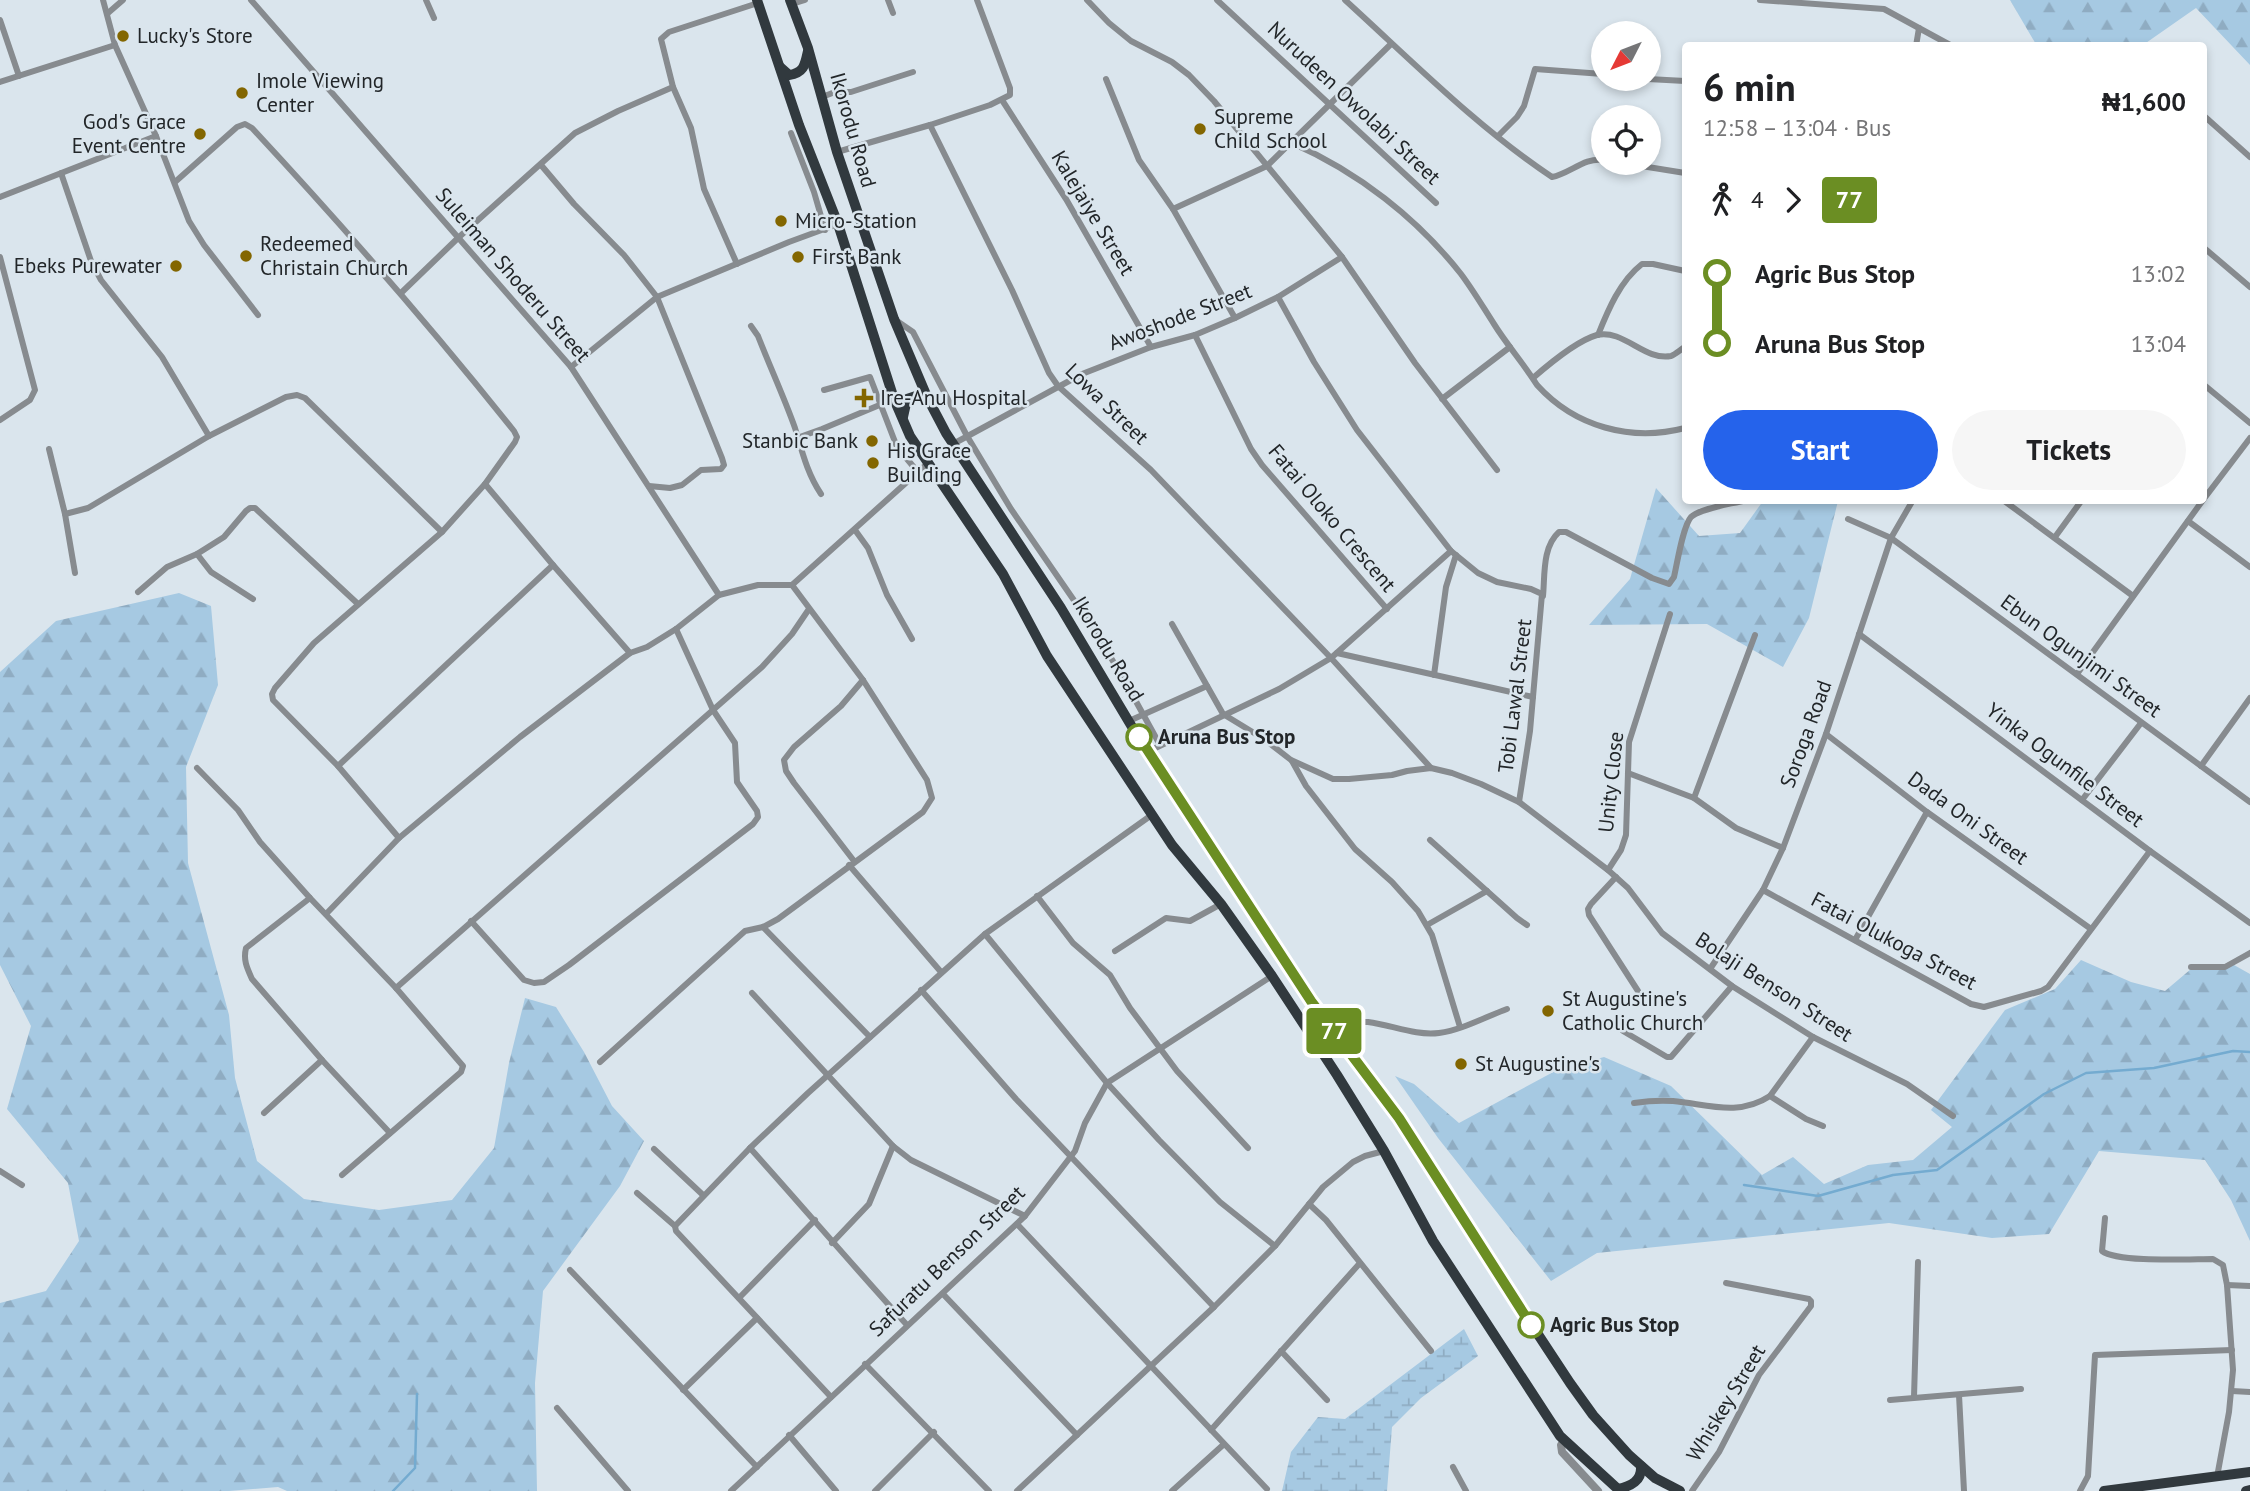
<!DOCTYPE html>
<html lang="en">
<head>
<meta charset="utf-8">
<style>
	body { margin:0; font-family:"PT Sans",sans-serif; background:#f6f6f6; color:#202124; height:100vh; display:flex; flex-direction:column; font-size:26px; white-space:nowrap }
	* { box-sizing:border-box; margin:0 }
	p { font-size:23px; color:#757577 }
	.icon { flex:none; width:38px; height:38px; fill:none; stroke:currentColor; stroke-width:2; stroke-linecap:round; stroke-linejoin:round }
	.map { position:relative; flex:1; overflow:hidden }
	.drawer { position:absolute; left:1682px; top:42px; width:525px; height:462px; display:flex; flex-direction:column; background:#fff; border-radius:7px; box-shadow:0 4px 10px #0003 }
	.drawer>* { flex:none }
	.badge { padding:0 14px; border-radius:5px; font-size:24px; line-height:46px }
	.needle { width:46px; rotate:228deg }
	.tools { position:absolute; left:1591px; top:21px; display:grid; gap:14px }
	.tools a { display:grid; place-items:center; width:70px; height:70px; border-radius:50%; background:#fff; box-shadow:0 4px 10px #0003; font-size:35px }
	.map>.badge { position:absolute; translate:-50% -50%; box-shadow:0 0 0 4px #fff }
	.legs { display:flex; align-items:center; gap:10px; height:77px; padding:0 21px; font-size:23px }
	.legs p { margin-inline-start:auto }
	.overview { display:flex; align-items:center; justify-content:space-between; height:119px; padding:0 21px }
	h1 { font-size:38px; font-weight:700; line-height:52px }
	.cta { display:flex; gap:14px; margin-top:auto; padding:14px 21px }
	.cta a { flex:1; height:80px; border-radius:42px; background:#2563eb; color:#fff; font-size:28px; font-weight:700; line-height:80px; text-align:center }
	.cta a+a { background:#f6f6f6; color:#202124 }
	ul { padding:0 21px; list-style:none }
	li { display:flex; align-items:center; gap:24px; height:70px; font-size:26px }
	li i { display:grid; place-items:center; width:10px; height:100%; margin:0 9px; background:currentColor }
	li i::after { content:''; width:18px; height:18px; margin:-9px; border:5px solid; border-radius:50%; background:#fff }
	li p { margin-inline-start:auto }
	li:first-child i { background:linear-gradient(#0000 50%,currentColor 0) }
	li:last-child i { background:linear-gradient(currentColor 50%,#0000 0) }
	.map>svg:first-child { display:block }
</style>
</head>
<body>
<div class="map">
<svg width="2250" height="1491" viewBox="0 0 2250 1491">
	<defs>
		<pattern id="forest-firs" width="22" height="20" patternUnits="userSpaceOnUse" patternTransform="scale(1.75)"><rect width="22" height="20" fill="#a6c9e2"/><path d="M5 1l3.5 6h-7zM16 11l3.5 6h-7z" fill="#8facc2"/></pattern>
		<pattern id="wetland-marsh" width="20" height="14" patternUnits="userSpaceOnUse" patternTransform="scale(1.75)"><rect width="20" height="14" fill="#a6c9e2"/><path d="M1 5h8M5 5V1M11 12h8M15 12V8" fill="none" stroke="#8facc2"/></pattern>
	</defs>
	<rect width="100%" height="100%" fill="#dae5ed"/>
	<g fill="url(#forest-firs)">
		<polygon points="2010,0 2250,0 2250,65 2196,8 2143,45 2037,46"/>
		<polygon points="1656,488 1699,536 1740,533 1763,501 1838,501 1809,618 1783,667 1707,624 1589,625 1630,579"/>
		<polygon points="179,593 211,606 218,685 186,767 188,863 229,1015 235,1078 257,1161 304,1199 379,1210 452,1200 494,1148 509,1063 525,998 556,1007 584,1052 612,1106 644,1141 620,1186 543,1291 535,1383 537,1491 287,1491 278,1487 229,1491 0,1491 0,1303 46,1291 79,1241 68,1183 7,1109 31,1026 0,965 0,672 56,621"/>
		<polygon points="2081,960 2131,982 2165,991 2191,969 2234,965 2250,974 2250,1241 2231,1200 2205,1160 2099,1151 2049,1234 1992,1238 1889,1223 1597,1253 1551,1281 1438,1138 1395,1076 1414,1084 1459,1123 1557,1070 1604,1057 1671,1086 1762,1175 1793,1157 1824,1184 1868,1165 1913,1160 1952,1127 1931,1110 2005,1010 2055,989"/>
	</g>
	<polygon fill="url(#wetland-marsh)" points="1464,1329 1478,1356 1421,1398 1392,1427 1387,1491 1282,1491 1291,1452 1318,1417 1345,1419"/>
	<g fill="none" stroke-linecap="round" stroke-linejoin="round">
		<g stroke="#74abd0" stroke-width="2.5">
			<polyline points="1744,1185 1818,1196 1893,1175 1937,1170 2044,1094 2086,1073 2154,1068 2233,1051 2250,1052"/>
			<polyline points="393,1491 415,1468 417,1394"/>
		</g>
		<g stroke="#878b8f" stroke-width="6">
			<polyline points="103,0 115,45 156,136 189,221 204,245 258,315"/>
			<polyline points="251,0 571,367 719,595"/>
			<polyline points="426,0 434,18"/>
			<polyline points="888,0 893,13"/>
			<polyline points="1087,0 1109,23 1131,41 1172,62 1189,75 1214,101 1342,257 1415,363 1497,470"/>
			<polyline points="1217,0 1436,203"/>
			<path d="M1345 0C1411 60 1478 128 1552 177 1569 174 1585 157 1603 160"/>
			<polyline points="1760,0 1884,9 1952,46"/>
			<polyline points="792,4 805,0"/>
			<polyline points="108,13 123,0"/>
			<polyline points="0,20 19,76"/>
			<polyline points="1916,46 1919,28"/>
			<polyline points="1106,79 1139,160 1173,209 1235,318"/>
			<polyline points="1648,79 1685,81"/>
			<polyline points="0,82 115,45"/>
			<polyline points="822,97 835,92 851,92 913,72"/>
			<polyline points="1002,100 1066,199 1151,347"/>
			<polyline points="2203,115 2250,157"/>
			<polyline points="930,125 1012,290 1049,373 1058,386 1151,470 1331,658 1431,768"/>
			<polyline points="791,133 814,192 825,230"/>
			<polyline points="1498,136 1517,117 1524,106 1535,69 1603,74"/>
			<path d="M1292 143C1358 172 1417 218 1461 274 1473 290 1483 307 1494 324 1507 345 1524 364 1537 385 1575 427 1631 442 1685 428"/>
			<polyline points="837,152 930,125 990,105 1010,95 1010,88 977,0"/>
			<polyline points="1623,163 1685,173"/>
			<polyline points="541,165 574,204 624,255 657,297 722,458 724,465 721,469 701,470 682,485 670,488 649,486"/>
			<polyline points="61,173 91,261 101,280 162,357 209,436"/>
			<path d="M175 182 237 127 245 124 252 128C343 226 431 327 514 431L517 437 515 442 485 484 442 532 314 643 275 688 272 694 273 700 338 766 399 838"/>
			<polyline points="0,197 156,136"/>
			<polyline points="1173,209 1267,166 1391,44"/>
			<polyline points="2203,247 2250,287"/>
			<polyline points="0,257 35,390 30,400 0,420"/>
			<polyline points="737,264 704,189 691,128 673,87 661,39 669,32 758,3"/>
			<polyline points="401,293 458,238 575,133 618,111 673,87"/>
			<polyline points="1278,297 1314,362 1357,430 1451,551 1478,573 1497,582 1531,589 1542,594 1530,731 1519,802"/>
			<polyline points="897,321 913,332 967,436 1011,509 1091,625 1122,676 1160,745"/>
			<path d="M751 326 758 336C770 367 784 397 795 428 802 451 807 473 821 494"/>
			<polyline points="1195,335 1251,449 1262,465 1387,609"/>
			<path d="M1598 335C1608 310 1620 281 1642 264H1653L1685 271"/>
			<polyline points="571,367 657,297 789,242 838,224"/>
			<path d="M1533 378C1549 364 1576 341 1597 335 1624 329 1644 361 1671 356 1675 355 1681 349 1685 347"/>
			<polyline points="2203,384 2250,423"/>
			<polyline points="824,390 870,377 897,447 917,471"/>
			<polyline points="1442,399 1510,347"/>
			<polyline points="797,438 822,429 894,399"/>
			<polyline points="953,444 1082,374 1151,347 1195,335 1235,318 1278,297 1342,257"/>
			<polyline points="49,449 65,514 75,573"/>
			<polyline points="485,484 553,565 630,653"/>
			<polyline points="2003,500 2133,596"/>
			<polyline points="2203,500 2250,438"/>
			<polyline points="65,514 88,508 209,436 286,397 297,395 305,398 442,532"/>
			<polyline points="1848,519 1891,538 2250,802"/>
			<polyline points="2188,521 2250,567"/>
			<polyline points="855,530 868,548 887,595 912,639"/>
			<polyline points="2055,537 2082,500"/>
			<polyline points="197,554 211,572 253,599"/>
			<polyline points="138,592 167,567 197,554 224,537 246,511 250,508 255,508 358,604"/>
			<path d="M1543 596C1545 576 1542 547 1559 532H1566L1652 578 1669 584 1674 577C1677 564 1683 526 1691 517 1701 508 1732 504 1746 500"/>
			<polyline points="1172,624 1223,714 1264,739 1291,760 1333,779 1349,779 1392,775 1407,771 1431,768 1452,773 1481,784 1519,802 1608,870 1628,888 1662,933 1732,986 1813,1037 1907,1084 1953,1116"/>
			<polyline points="1859,634 2150,851 2250,923"/>
			<polyline points="1337,653 1533,697"/>
			<polyline points="2077,674 2203,500"/>
			<polyline points="1434,675 1446,587 1456,555"/>
			<polyline points="1129,721 1207,686"/>
			<polyline points="1826,734 1927,812 2091,929"/>
			<polyline points="1147,752 1279,689 1331,658 1451,551"/>
			<polyline points="1292,761 1306,786 1355,849 1392,882 1418,911 1432,935 1460,1027"/>
			<polyline points="338,766 553,565"/>
			<polyline points="2201,766 2250,698"/>
			<polyline points="197,768 238,810 260,842 310,898 396,988 463,1066 461,1072 342,1175"/>
			<polyline points="1628,773 1694,798 1736,828 1783,848"/>
			<polyline points="1694,798 1755,635"/>
			<polyline points="2082,800 2141,723"/>
			<polyline points="1430,840 1517,918 1527,925"/>
			<polyline points="854,861 794,783 786,771 784,760 794,747 841,706 863,680"/>
			<polyline points="849,865 941,972"/>
			<polyline points="1608,870 1621,850 1626,835 1629,742 1670,614"/>
			<polyline points="1616,877 1591,904 1588,909 1589,915 1638,991"/>
			<polyline points="1763,890 1971,1004 1984,1007 2041,991 2048,987 2150,851"/>
			<polyline points="1037,896 1073,943 1110,975 1130,1008 1177,1071 1248,1148"/>
			<path d="M310 898 246 948C243 960 247 968 252 979L322 1060 390 1133"/>
			<polyline points="327,913 399,838 520,737 630,653 647,647 676,629 719,595 758,585 792,585 927,464"/>
			<polyline points="471,921 524,980 534,983 544,982 569,965 753,824 758,817 757,811 737,782 735,743 713,710 676,629"/>
			<polyline points="1427,925 1487,891"/>
			<polyline points="763,927 870,1037"/>
			<polyline points="985,934 1107,1083 1159,1140 1220,1202 1275,1246"/>
			<polyline points="1855,940 1927,812"/>
			<polyline points="1115,951 1166,918 1190,921 1221,904"/>
			<polyline points="2191,967 2225,967 2250,953"/>
			<polyline points="1710,969 1763,890 1783,848 1826,734 1891,538 1913,500"/>
			<polyline points="396,988 762,667 792,634 809,609"/>
			<polyline points="921,990 1016,1099 1214,1307"/>
			<polyline points="752,993 893,1146 911,1160 1025,1216"/>
			<path d="M1330 1026C1343 1025 1354 1021 1368 1022 1392 1025 1415 1036 1439 1033 1462 1030 1485 1017 1507 1009"/>
			<polyline points="1623,1031 1667,1057 1671,1057 1732,986"/>
			<polyline points="600,1062 745,931 763,927 778,919 923,812 932,798 927,780 863,680 792,585"/>
			<polyline points="1770,1096 1813,1037"/>
			<path d="M1634 1103C1647 1101 1659 1100 1673 1101 1707 1104 1738 1117 1770 1096L1806 1119 1823 1126"/>
			<polyline points="264,1113 322,1060"/>
			<path d="M750 1148C803 1207 854 1267 907 1325"/>
			<polyline points="654,1149 703,1195"/>
			<polyline points="0,1171 22,1185"/>
			<polyline points="637,1193 675,1226 676,1231 831,1397"/>
			<polyline points="1309,1204 1326,1220 1431,1351"/>
			<path d="M2105 1218 2102 1251C2118 1263 2190 1259 2213 1259L2223 1265 2227 1285 2233 1370 2229 1412 2217 1477"/>
			<polyline points="1017,1224 1267,1489"/>
			<polyline points="675,1226 750,1148 808,1093 985,934 1153,814"/>
			<polyline points="832,1243 869,1204 893,1146"/>
			<polyline points="570,1270 757,1467"/>
			<polyline points="2227,1285 2250,1286"/>
			<polyline points="943,1294 1077,1435"/>
			<polyline points="739,1298 815,1220"/>
			<polyline points="1281,1351 1327,1400"/>
			<polyline points="865,1364 989,1491"/>
			<polyline points="683,1390 757,1318"/>
			<polyline points="2232,1391 2250,1392"/>
			<polyline points="1959,1395 1964,1491"/>
			<polyline points="1914,1397 1918,1262"/>
			<polyline points="1890,1400 2021,1389"/>
			<polyline points="557,1408 628,1491"/>
			<polyline points="1211,1430 1360,1263"/>
			<polyline points="789,1435 836,1491"/>
			<polyline points="1453,1467 1466,1491"/>
			<polyline points="731,1491 1025,1216 1075,1151 1085,1123 1107,1083 1272,976"/>
			<polyline points="875,1491 934,1432"/>
			<polyline points="1017,1491 1214,1307 1275,1246 1323,1187 1353,1162 1365,1156 1384,1151"/>
			<polyline points="1172,1491 1223,1445"/>
			<polyline points="1692,1491 1719,1452 1759,1375 1811,1306 1811,1301 1809,1299 1726,1283"/>
			<polyline points="2080,1491 2088,1476 2095,1355 2232,1350"/>
		</g>
		<polyline stroke="#878b8f" stroke-width="8" points="1564,1440 1561,1445 1562,1452 1598,1491"/>
		<g stroke="#31393e" stroke-width="10">
			<polyline points="757,0 799,125 838,224 894,399 910,436 1003,574 1047,656 1172,845 1221,904 1272,976 1337,1075 1384,1151 1433,1241 1560,1436 1620,1491"/>
			<polyline points="790,0 808,48 837,152 894,319 927,397 946,433 1061,608 1147,752 1179,801 1311,1001 1400,1118 1470,1231 1570,1383 1593,1415 1629,1455 1655,1478 1680,1491"/>
			<path d="M780 67 789 75C804 73 805 65 808 51"/>
			<polyline points="903,417 907,399 916,396 927,397"/>
			<path d="M1618 1489C1631 1486 1642 1481 1641 1466"/>
			<polyline points="2104,1491 2250,1472"/>
			<polyline points="2246,1491 2250,1490"/>
		</g>
	</g>
	<g fill="none" stroke-linecap="round" stroke-linejoin="round">
		<defs>
			<polyline id="line-1" points="1139,737 1311,1001 1399,1118 1531,1325"/>
		</defs>
		<use href="#line-1" stroke="#fff" stroke-width="16"/>
		<use href="#line-1" stroke="#6b8e23" stroke-width="10"/>
	</g>
	<g fill="#836600" stroke="#dae5ed" stroke-width="2.5">
		<circle cx="123" cy="36" r="7"/>
		<circle cx="242" cy="93" r="7"/>
		<circle cx="1200" cy="129" r="7"/>
		<circle cx="200" cy="134" r="7"/>
		<circle cx="781" cy="221" r="7"/>
		<circle cx="246" cy="256" r="7"/>
		<circle cx="798" cy="257" r="7"/>
		<circle cx="176" cy="266" r="7"/>
		<path d="M860.5 387.5h7v7h7v7h-7v7h-7v-7h-7v-7h7z"/>
		<circle cx="872" cy="441" r="7"/>
		<circle cx="873" cy="463" r="7"/>
		<circle cx="1548" cy="1011" r="7"/>
		<circle cx="1461" cy="1064" r="7"/>
	</g>
	<g fill="#fff" stroke="#6b8e23" stroke-width="3.5">
		<circle cx="1139" cy="737" r="12"/>
		<circle cx="1531" cy="1325" r="12"/>
	</g>
	<g text-anchor="middle" stroke-width="5" stroke-linejoin="round" paint-order="stroke">
		<g font-size="21" fill="#222629" stroke="#dae5ed" text-anchor="start">
			<text x="137" y="43">Lucky's Store</text>
			<text x="256" y="88">Imole Viewing<tspan x="256" dy="24">Center</tspan></text>
			<text x="1214" y="124">Supreme<tspan x="1214" dy="24">Child School</tspan></text>
			<text x="186" y="129" text-anchor="end">God's Grace<tspan x="186" dy="24">Event Centre</tspan></text>
			<text x="795" y="228">Micro-Station</text>
			<text x="260" y="251">Redeemed<tspan x="260" dy="24">Christain Church</tspan></text>
			<text x="812" y="264">First Bank</text>
			<text x="162" y="273" text-anchor="end">Ebeks Purewater</text>
			<text x="880" y="405">Ire-Anu Hospital</text>
			<text x="858" y="448" text-anchor="end">Stanbic Bank</text>
			<text x="887" y="458">His Grace<tspan x="887" dy="24">Building</tspan></text>
			<text x="1562" y="1006">St Augustine's<tspan x="1562" dy="24">Catholic Church</tspan></text>
			<text x="1475" y="1071">St Augustine's</text>
		</g>
		<g font-size="21" fill="#222629" stroke="#dae5ed">
			<text transform="translate(1354 103) rotate(43)" y="7">Nurudeen Owolabi Street</text>
			<text transform="translate(853 130) rotate(74)" y="7">Ikorodu Road</text>
			<text transform="translate(1093 213) rotate(59)" y="7">Kalejaiye Street</text>
			<text transform="translate(513 275) rotate(49)" y="7">Suleiman Shoderu Street</text>
			<text transform="translate(1180 317) rotate(-21)" y="7">Awoshode Street</text>
			<text transform="translate(1107 404) rotate(44)" y="7">Lowa Street</text>
			<text transform="translate(1332 518) rotate(50)" y="7">Fatai Oloko Crescent</text>
			<text transform="translate(1108 649) rotate(59)" y="7">Ikorodu Road</text>
			<text transform="translate(2081 656) rotate(36)" y="7">Ebun Ogunjimi Street</text>
			<text transform="translate(1515 696) rotate(-83)" y="7">Tobi Lawal Street</text>
			<text transform="translate(1806 734) rotate(-70)" y="7">Soroga Road</text>
			<text transform="translate(2065 765) rotate(37)" y="7">Yinka Ogunfile Street</text>
			<text transform="translate(1611 782) rotate(-84)" y="7">Unity Close</text>
			<text transform="translate(1968 818) rotate(36)" y="7">Dada Oni Street</text>
			<text transform="translate(1894 941) rotate(28)" y="7">Fatai Olukoga Street</text>
			<text transform="translate(1774 987) rotate(33)" y="7">Bolaji Benson Street</text>
			<text transform="translate(947 1261) rotate(-44)" y="7">Safuratu Benson Street</text>
			<text transform="translate(1726 1403) rotate(-59)" y="7">Whiskey Street</text>
		</g>
		<g font-size="21" font-weight="bold" fill="#222629" stroke="#dae5ed" text-anchor="start">
			<text x="1158" y="744">Aruna Bus Stop</text>
			<text x="1550" y="1332">Agric Bus Stop</text>
		</g>
	</g>
</svg>
<div class="tools">
<a><svg class="needle" viewBox="-14 -14 28 28"><path d="M0-13l5 13h-10z" fill="#e53935"/><path d="M0 13l5-13h-10z" fill="#757577"/></svg></a>
<a><svg class="icon" aria-label="locate" viewBox="0 0 24 24"><circle cx="12" cy="12" r="6"/><path d="M12 2v4M12 18v4M2 12h4M18 12h4"/></svg></a>
</div>
<b class="badge" style="left:1334px;top:1031px;background:#6b8e23;color:#fff">77</b>
<section class="drawer">
<div class="overview"><div><h1>6 min</h1><p>12:58 – 13:04 · Bus</p></div><b>₦1,600</b></div>
<div class="legs"><svg class="icon" aria-label="walk" viewBox="0 0 24 24"><circle cx="13" cy="4" r="2"/><path d="M13 8l-2 6 4 7M11 14l-3 7M7 12l3-4h3l4 4"/></svg>4<svg class="icon" aria-label="forward" viewBox="0 0 24 24"><path d="M9 5l7 7-7 7"/></svg><b class="badge" style="background:#6b8e23;color:#fff">77</b></div>
<ul>
<li><i style="color:#6b8e23"></i><b>Agric Bus Stop</b><p>13:02</p></li>
<li><i style="color:#6b8e23"></i><b>Aruna Bus Stop</b><p>13:04</p></li>
</ul>
<div class="cta"><a>Start</a><a>Tickets</a></div>
</section>
</div>
</body>
</html>
